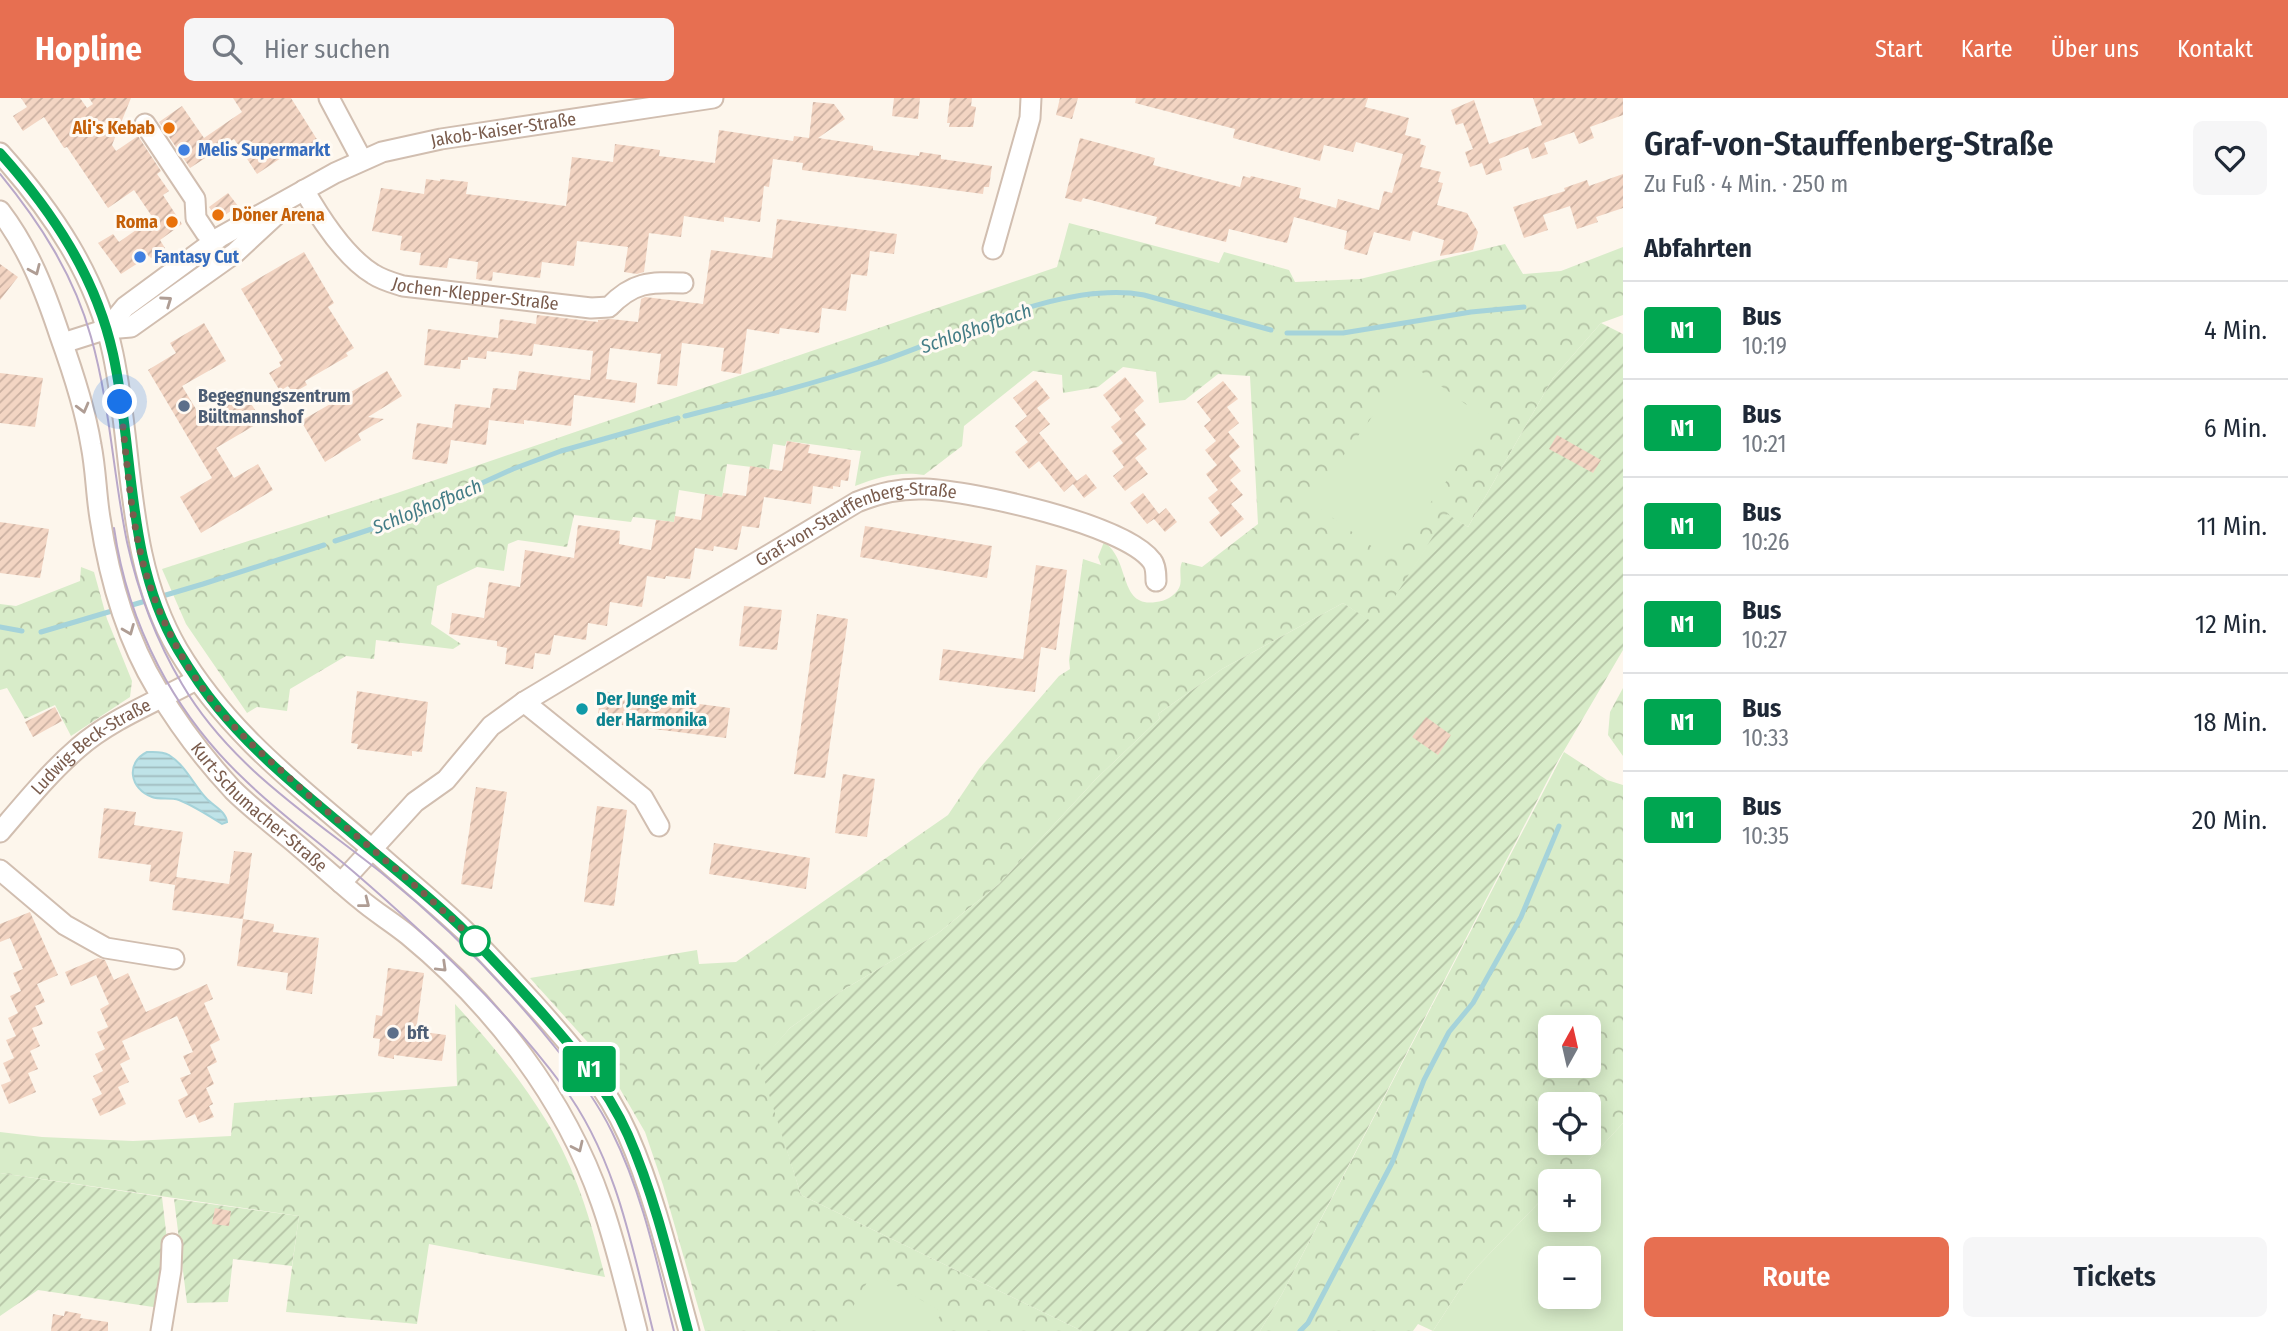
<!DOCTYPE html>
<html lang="de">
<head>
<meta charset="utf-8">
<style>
	body { margin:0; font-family:"Fira Sans Condensed",sans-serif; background:#f6f6f7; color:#1f2937; height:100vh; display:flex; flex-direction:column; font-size:26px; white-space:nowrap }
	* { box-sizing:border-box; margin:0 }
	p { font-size:23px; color:#747a83 }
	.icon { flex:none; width:38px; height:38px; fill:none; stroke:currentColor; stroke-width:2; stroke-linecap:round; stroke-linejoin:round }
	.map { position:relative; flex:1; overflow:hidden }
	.details { display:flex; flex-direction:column; background:#fff; width:665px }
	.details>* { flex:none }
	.badge { padding:0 14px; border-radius:5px; font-size:24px; line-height:46px }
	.needle { width:46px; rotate:8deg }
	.tools { position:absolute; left:1538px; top:917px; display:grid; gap:14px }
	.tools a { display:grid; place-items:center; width:63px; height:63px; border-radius:10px; background:#fff; box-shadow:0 4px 18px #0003; font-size:35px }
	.you { position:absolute; width:35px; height:35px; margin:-18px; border:5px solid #fff; border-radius:50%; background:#1a73e8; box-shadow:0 0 0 10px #1a73e833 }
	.map>.badge { position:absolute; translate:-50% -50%; box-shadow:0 0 0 4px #fff }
	h2 { padding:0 21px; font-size:26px; line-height:63px }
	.round { display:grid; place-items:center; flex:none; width:74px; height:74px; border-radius:10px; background:#f6f6f7 }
	.overview { display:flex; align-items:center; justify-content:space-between; height:119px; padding:0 21px }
	h1 { font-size:33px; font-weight:600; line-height:52px }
	.cta { display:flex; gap:14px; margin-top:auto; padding:14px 21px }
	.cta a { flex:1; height:80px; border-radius:10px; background:#e76f51; color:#fff; font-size:28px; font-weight:600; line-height:80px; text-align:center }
	.cta a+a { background:#f6f6f7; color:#1f2937 }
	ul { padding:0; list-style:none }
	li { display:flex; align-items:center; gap:21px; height:98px; padding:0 21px; border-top:2px solid #e0e1e3 }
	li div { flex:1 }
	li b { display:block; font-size:26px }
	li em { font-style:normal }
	li .badge { min-width:77px; font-weight:700; text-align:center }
	header { display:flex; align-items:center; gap:42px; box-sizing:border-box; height:98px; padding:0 35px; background:#e76f51; color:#fff }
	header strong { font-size:33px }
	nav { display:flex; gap:38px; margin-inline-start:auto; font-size:24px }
	.search { width:490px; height:63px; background:#f6f6f7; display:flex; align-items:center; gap:18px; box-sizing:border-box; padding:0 24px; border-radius:10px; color:#747a83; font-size:26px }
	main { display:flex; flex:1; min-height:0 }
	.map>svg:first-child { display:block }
</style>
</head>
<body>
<header>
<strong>Hopline</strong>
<div class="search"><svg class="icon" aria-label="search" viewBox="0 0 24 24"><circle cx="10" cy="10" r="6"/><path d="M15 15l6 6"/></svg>Hier suchen</div>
<nav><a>Start</a><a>Karte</a><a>Über uns</a><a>Kontakt</a></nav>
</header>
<main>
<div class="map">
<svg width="1623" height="1233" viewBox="0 0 1623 1233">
	<defs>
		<pattern id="park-crowns" width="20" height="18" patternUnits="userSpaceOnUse" patternTransform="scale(1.75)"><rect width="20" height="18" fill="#d8ecc9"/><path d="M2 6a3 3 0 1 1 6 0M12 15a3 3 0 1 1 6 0" fill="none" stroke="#b4c2a5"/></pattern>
		<pattern id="garden-furrows" width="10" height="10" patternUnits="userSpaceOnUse" patternTransform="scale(1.75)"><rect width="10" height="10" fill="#d8ecc9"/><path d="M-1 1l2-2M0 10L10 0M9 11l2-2" fill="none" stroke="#b4c2a5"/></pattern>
		<pattern id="water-rules" width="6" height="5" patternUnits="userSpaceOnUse" patternTransform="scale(1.75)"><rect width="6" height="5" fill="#bfe3e8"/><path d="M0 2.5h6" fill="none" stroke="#a0bbbe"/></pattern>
		<pattern id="building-hatch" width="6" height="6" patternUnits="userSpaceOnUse" patternTransform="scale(1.75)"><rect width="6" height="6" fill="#f3d5c3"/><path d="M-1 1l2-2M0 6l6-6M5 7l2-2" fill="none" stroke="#cab0a1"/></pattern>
	</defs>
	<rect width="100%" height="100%" fill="#fdf6ec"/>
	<g fill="url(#park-crowns)" fill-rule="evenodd">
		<path d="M1069 125 1219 165 1224 154 1289 172 1295 184 1360 181 1505 146 1523 176 1561 173 1623 149V217L1601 225 1553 280 1468 429 1447 417 1377 528 1343 505 1222 571 1158 616 1160 620 1096 681 999 786 937 836 843 892 790 930 760 965 801 1097 1082 1233H705L663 1087 645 1034 602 960 530 880 697 852 699 866 736 864 948 717 979 671 1059 578 1070 571 1069 562 1083 461 1101 467 1098 459 1104 444C1131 462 1118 510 1156 504 1165 503 1174 499 1179 490 1183 482 1178 473 1182 464L1202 469 1258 426 1250 278 1218 276 1185 302 1159 305 1156 274 1123 269 1098 289 1063 295 1062 277 1033 273 964 328 962 348 924 377C899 373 879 379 855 388L861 353 787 343 785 348 773 346 769 371 727 366 722 399 679 392 674 424 633 419 631 424 574 417 567 449 518 442 508 446 504 473 477 469 437 488 431 526 461 546 453 551 376 542 374 561 346 558 290 591 287 613 257 609 247 615 186 526 162 471 397 395 1057 169Z"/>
		<polygon points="81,469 94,474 107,521 132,583 130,599 71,638 55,607 25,621 7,590 0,592 0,506 16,508 80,483"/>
		<polygon points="1623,590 1623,658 1608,637 1610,614"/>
		<path d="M1564 654 1607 682 1623 687V1025L1588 1063H1579L1559 1083H1550V1093L1470 1176 1433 1233 1418 1226 1413 1233H1260L1282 1196ZM1550 929H1589V968H1550ZM1550 1006H1589V1045H1550Z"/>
		<path d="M455 906C489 943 521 981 547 1024 576 1071 592 1126 605 1179L429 1146 417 1226 286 1214 299 1118 0 1075V1034L42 1039 133 1043 231 1038 234 1005 457 988Z"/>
	</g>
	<g fill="url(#garden-furrows)">
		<polygon points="1601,225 1623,236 1623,552 1555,668 1282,1196 1260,1233 1082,1233 801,1097 759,965 790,930 843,892 937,836 999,786 1096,681 1160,620 1158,616 1222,571 1343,505 1377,527 1447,416 1468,429 1553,280"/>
		<polygon points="0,1075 162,1099 167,1142 160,1210 38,1192 0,1218"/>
		<polygon points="174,1101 299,1118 292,1168 233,1161 228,1204 187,1205"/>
	</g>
	<g fill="#d8ecc9" fill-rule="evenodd">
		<polygon points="1411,266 1490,324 1389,461 1310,403"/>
		<path d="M1623 1025V1233H1433L1470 1176 1550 1093V1122H1589V1083H1559L1579 1062 1588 1063ZM1550 1160H1589V1199H1550Z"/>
		<polygon points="873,1174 942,1214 931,1233 839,1233"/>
	</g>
	<path fill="url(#water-rules)" stroke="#a5d3da" stroke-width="2" d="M147 654C155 654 162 653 169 657 186 668 193 686 206 700 213 708 226 713 227 724L222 726C208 717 194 708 179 702 170 699 160 702 152 699 130 691 125 665 147 654Z"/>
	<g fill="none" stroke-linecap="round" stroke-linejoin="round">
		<g stroke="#a5d3da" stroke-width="5">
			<polyline points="1287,235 1343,235 1471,214 1524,209"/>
			<path d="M685 318C749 302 814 286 876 265 953 239 1064 182 1144 197L1271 232"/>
			<polyline points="335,443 405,420 513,371 561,353 678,320"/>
			<polyline points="0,529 22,533"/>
			<polyline points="41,534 203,486 324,447"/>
			<polyline points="1300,1233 1308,1225 1392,1065 1424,982 1449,934 1473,905 1521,819 1559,728"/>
		</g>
	</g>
	<g fill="url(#building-hatch)">
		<polygon points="21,0 80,0 87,10 93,6 89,0 131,0 112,47 116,53 138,38 161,73 157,76 169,93 163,97 182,126 160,142 165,150 151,160 149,158 121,176 98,145 113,136 119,144 153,120 134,92 108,110 67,49 64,50 44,19 23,33 13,18 27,9"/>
		<polygon points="233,0 291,0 318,43 294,59 290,54 257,76 234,41 190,70 159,24 182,8 204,40 242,14"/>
		<polygon points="894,0 920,0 918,21 892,18"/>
		<polygon points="950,0 972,0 971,8 976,9 973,29 949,29 950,25 947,25"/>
		<polygon points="1060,0 1078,0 1072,21 1056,17"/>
		<polygon points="1136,0 1368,0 1365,9 1409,20 1405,37 1421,41 1420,46 1426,48 1420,69 1441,74 1438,84 1443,85 1437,107 1467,115 1478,134 1473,152 1440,158 1444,142 1413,133 1410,143 1374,134 1367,157 1344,151 1347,133 1294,119 1287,145 1229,131 1226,144 1155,126 1157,119 1083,100 1081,104 1065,100 1080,40 1155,60 1153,67 1240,89 1243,78 1250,80 1251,78 1301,90 1299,100 1336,110 1338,101 1379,112 1384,93 1392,95 1403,56 1356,44 1353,54 1324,47 1320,63 1233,40 1235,31 1135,5"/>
		<polygon points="1533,0 1623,0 1623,17 1590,29 1594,40 1579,46 1574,34 1544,45 1548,56 1532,61 1528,49 1499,61 1502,72 1486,77 1482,65 1470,69 1465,54 1473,51 1463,25 1456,27 1451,12 1474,2 1489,46 1542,27"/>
		<polygon points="813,4 834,6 845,21 818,40 873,48 873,52 919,58 920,54 941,57 941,61 992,68 989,89 984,89 983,96 915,87 802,72 803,65 773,61 769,89 764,88 760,124 724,119 724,124 684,118 681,139 649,135 644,174 637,176 624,174 628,149 577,143 574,168 542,164 540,180 493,174 492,183 476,181 478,164 449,160 447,170 419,167 421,155 400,152 402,138 372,133 381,90 424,96 426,81 440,83 440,81 468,84 466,96 566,108 572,59 613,64 615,46 660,52 659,58 715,65 719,32 793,43 794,38 809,40"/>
		<polygon points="1623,76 1623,110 1596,119 1598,124 1577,131 1570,108 1543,117 1548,132 1524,140 1513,109 1565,93 1564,90 1587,82 1589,88"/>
		<polygon points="228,95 238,108 218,122 209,109"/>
		<polygon points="777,121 897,136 894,156 870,153 867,178 851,176 846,213 822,210 819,235 780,230 779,236 747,231 741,276 721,273 724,250 682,245 677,288 657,286 661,256 610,250 606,281 637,285 635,305 574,297 571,328 524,322 524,326 489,322 486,347 451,342 447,366 412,361 417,325 452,330 455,306 490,310 493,290 516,292 519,273 590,282 593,253 534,246 532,258 487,253 486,261 468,259 468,262 461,262 460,271 424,267 428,231 498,240 500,221 536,226 537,217 598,224 598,222 611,221 638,224 641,201 645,199 703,206 711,152 772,160"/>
		<polygon points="304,154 334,205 328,209 354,250 346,255 348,258 305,283 307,287 293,295 288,288 280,293 269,275 281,268 279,264 283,262 241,191"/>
		<polygon points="0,166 18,179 0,202"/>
		<polygon points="204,225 226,263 182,288 202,321 245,296 262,323 216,350 234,380 258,366 273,392 201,435 180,399 212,380 148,272 176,255 170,245"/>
		<polygon points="387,273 402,298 368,319 384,321 358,336 361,342 325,364 301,323"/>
		<polygon points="0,275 43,280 35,329 0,325"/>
		<polygon points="1125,279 1144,303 1134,312 1146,327 1135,336 1147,351 1135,360 1148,376 1125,393 1113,378 1124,369 1112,353 1123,345 1111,329 1121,321 1103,297"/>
		<polygon points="1036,282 1050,300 1037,310 1050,326 1039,335 1077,383 1074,385 1086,376 1097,390 1084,400 1073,386 1064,394 1039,363 1029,371 1015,354 1028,344 1015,328 1037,310 1027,318 1013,300"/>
		<polygon points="1223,283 1238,301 1227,309 1239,325 1228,334 1240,349 1229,358 1241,373 1230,382 1243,397 1231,406 1244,421 1221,439 1209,424 1220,415 1208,400 1218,392 1206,376 1217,367 1205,352 1216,343 1204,328 1211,322 1197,304"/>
		<polygon points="1557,337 1601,362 1593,375 1549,351"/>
		<polygon points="787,343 810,347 808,355 851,362 848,383 841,382 840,389 833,388 833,391 813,388 811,406 764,399 759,430 742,428 737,452 714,448 713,453 695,450 690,481 666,478 665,481 647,478 642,509 610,504 607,528 588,525 586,542 554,537 550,557 535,555 533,571 505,566 507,550 497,548 497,543 449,536 452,515 484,520 489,484 520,489 525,452 574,460 578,427 620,433 619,446 651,452 656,422 674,424 675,418 701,422 705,396 722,399 723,395 746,398 750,368 782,373"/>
		<polygon points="1143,395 1159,416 1166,410 1177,424 1165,434 1154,421 1147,426 1130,405"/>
		<polygon points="0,424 49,431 40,480 0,475"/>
		<polygon points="865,428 992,448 987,480 860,459"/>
		<polygon points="1036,467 1067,472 1056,552 1041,549 1035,594 939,582 943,551 1023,561"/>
		<polygon points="744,508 782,512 777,552 739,548"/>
		<polygon points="817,516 848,521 825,680 794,676"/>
		<polygon points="357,593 428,604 422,654 412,653 412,658 357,651 358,646 351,645"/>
		<polygon points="601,593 730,610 726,640 597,624"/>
		<polygon points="55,609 62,623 33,639 25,624"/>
		<polygon points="1426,619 1451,637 1438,657 1412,639"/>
		<polygon points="843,676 875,681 867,739 835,735"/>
		<polygon points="476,689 507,694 492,791 461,786"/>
		<polygon points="597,708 627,712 614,808 584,804"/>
		<polygon points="104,710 136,714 134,727 183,734 175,787 149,783 151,767 98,760"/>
		<polygon points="714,745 810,760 806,791 709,776"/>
		<polygon points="234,753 252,755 243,821 172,812 176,779 229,786"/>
		<polygon points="30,814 58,877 37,886 45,904 35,908 43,926 32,930 40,948 30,953 38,971 28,975 36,994 9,1006 1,987 11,983 3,965 14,960 6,942 16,938 8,920 18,915 10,898 21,893 13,875 23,871 10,840 0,844 0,826"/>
		<polygon points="243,821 274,826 273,834 319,840 312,896 286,892 288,875 237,868"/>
		<polygon points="98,860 105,862 114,882 128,875 146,914 207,886 213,901 204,905 220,942 210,947 217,964 207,969 214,986 206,990 213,1006 209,1008 214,1019 199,1025 195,1016 186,1020 178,1002 188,997 180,980 191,976 183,958 193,954 177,918 122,943 130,961 120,966 129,984 118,989 126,1006 100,1018 92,1001 102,996 93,978 103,973 95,956 105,951 97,934 108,929 100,911 109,906 96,877 71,888 65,874"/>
		<polygon points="388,870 424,875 416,933 446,937 442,963 394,957 394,961 378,958 380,941 373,940 376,917 382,918"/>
		<polygon points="215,1110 231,1113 229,1128 212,1126"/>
		<polygon points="65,1213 81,1216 80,1220 108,1224 108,1233 51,1233 53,1216 64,1218"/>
	</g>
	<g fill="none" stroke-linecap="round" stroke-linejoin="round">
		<defs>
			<g id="street">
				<polyline points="329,0 362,62"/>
				<polyline points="145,26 195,101 196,120 206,135"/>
				<path d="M0 55C52 113 97 179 113 256 134 355 125 462 178 552 230 639 305 693 380 758 408 783 438 807 465 833 488 856 511 881 533 905 569 945 606 987 628 1037 655 1099 671 1168 689 1233"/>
				<path id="s1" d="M304 92C320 120 345 159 373 176 382 182 393 185 403 188L591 210 609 209C633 184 649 184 683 185"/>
				<path id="s2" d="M0 113C29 151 45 193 60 238 73 274 85 310 91 347 96 372 96 396 100 420 109 479 126 540 157 591 178 626 205 662 233 692 250 709 270 724 289 740 313 760 336 781 360 801 375 814 392 824 408 837 493 907 565 1000 601 1104 616 1146 626 1190 637 1233"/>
				<polyline points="993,151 1030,20 1031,0"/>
				<path id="s3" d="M107 231 125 209 220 139 335 75 382 54 441 41 713 0"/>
				<polyline points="63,245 107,231 131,229 235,155 277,116"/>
				<polyline points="524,604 643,700 659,728"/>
				<path id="s4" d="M0 734C25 705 49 675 78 650 111 621 158 603 196 582"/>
				<polyline points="0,772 65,827 106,850 174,861"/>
				<path id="s5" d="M341 785 415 704 446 682 491 628 524 604 857 404C880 395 900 390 925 391 972 393 1125 426 1152 463 1156 468 1156 477 1156 483"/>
				<polyline points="161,1233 171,1172 172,1146"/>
			</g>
		</defs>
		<use href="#street" stroke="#d1beb0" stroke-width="23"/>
		<use href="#street" stroke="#fff" stroke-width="19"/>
		<g stroke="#b9a8c9" stroke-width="2">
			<path d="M0 76C40 125 74 177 91 239 110 306 113 376 127 444 138 494 156 542 182 586 230 668 310 718 383 776 446 827 503 884 554 948 576 975 597 1003 612 1034 643 1096 657 1166 674 1233"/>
			<path d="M114 430C128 527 174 616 246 683 280 716 319 744 355 775 429 839 503 908 562 987 616 1059 632 1148 653 1233"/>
		</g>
	</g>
	<defs><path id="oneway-chevron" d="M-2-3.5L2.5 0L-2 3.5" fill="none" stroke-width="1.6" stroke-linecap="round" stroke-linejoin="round" transform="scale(1.75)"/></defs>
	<g stroke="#af9d94">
		<use href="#oneway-chevron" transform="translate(35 172) rotate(66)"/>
		<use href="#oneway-chevron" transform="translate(167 203) rotate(-35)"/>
		<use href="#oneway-chevron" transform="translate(83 310) rotate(75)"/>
		<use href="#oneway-chevron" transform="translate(129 532) rotate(68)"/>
		<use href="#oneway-chevron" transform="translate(365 805) rotate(38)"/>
		<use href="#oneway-chevron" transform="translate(442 869) rotate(44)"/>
		<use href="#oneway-chevron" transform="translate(578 1049) rotate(65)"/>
	</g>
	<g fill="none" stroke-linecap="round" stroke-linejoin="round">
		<defs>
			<path id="line" d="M0 55C53 114 96 179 113 256 135 355 125 462 178 552 190 572 203 592 218 610 263 665 321 708 374 754 405 780 437 805 465 833 488 856 511 881 533 905 569 945 606 987 628 1037 655 1099 671 1168 688 1233"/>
		</defs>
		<use href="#line" stroke="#fff" stroke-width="16"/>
		<use href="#line" stroke="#00a651" stroke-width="10"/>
		<path stroke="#7a5c4d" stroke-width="7" stroke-dasharray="0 12.6" d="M120 304C128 365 130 430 150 488 165 531 187 572 216 608 236 633 260 654 284 675 349 735 421 787 482 851L475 843"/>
	</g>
	<g fill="#e8710a" stroke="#fffaf3" stroke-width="2.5">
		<circle cx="169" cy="30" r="7"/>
		<circle cx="218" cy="117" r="7"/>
		<circle cx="172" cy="124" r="7"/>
	</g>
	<g fill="#3f7fe0" stroke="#fffaf3" stroke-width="2.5">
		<circle cx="184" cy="52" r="7"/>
		<circle cx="140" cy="159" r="7"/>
	</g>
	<g fill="#5c6f8a" stroke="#fffaf3" stroke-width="2.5">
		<circle cx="184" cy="308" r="7"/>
		<circle cx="393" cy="935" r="7"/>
	</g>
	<circle fill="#0f9aa8" stroke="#fffaf3" stroke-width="2.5" cx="582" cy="611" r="7"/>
	<circle fill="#fff" stroke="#00a651" stroke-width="3.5" cx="475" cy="843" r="14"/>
	<g text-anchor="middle" stroke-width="6" stroke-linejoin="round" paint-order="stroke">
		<g font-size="18" font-weight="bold" fill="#c56008" stroke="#fffaf3" text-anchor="end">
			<text x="155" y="36">Ali's Kebab</text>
			<text x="232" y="123" text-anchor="start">Döner Arena</text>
			<text x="158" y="130">Roma</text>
		</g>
		<g font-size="18" fill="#7a5c4d" stroke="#fffaf3">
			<text dy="6" stroke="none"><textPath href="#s3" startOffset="453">Jakob-Kaiser-Straße</textPath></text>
			<text dy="6" stroke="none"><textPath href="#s1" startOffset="215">Jochen-Klepper-Straße</textPath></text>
			<text dy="6" stroke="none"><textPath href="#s5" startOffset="640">Graf-von-Stauffenberg-Straße</textPath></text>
			<text dy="6" stroke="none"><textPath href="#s4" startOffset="126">Ludwig-Beck-Straße</textPath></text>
			<text dy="6" stroke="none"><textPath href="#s2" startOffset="665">Kurt-Schumacher-Straße</textPath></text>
		</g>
		<g font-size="18" font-weight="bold" fill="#366cbe" stroke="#fffaf3" text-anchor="start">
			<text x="198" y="58">Melis Supermarkt</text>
			<text x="154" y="165">Fantasy Cut</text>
		</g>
		<g font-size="18" font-weight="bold" fill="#4e5e75" stroke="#fffaf3" text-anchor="start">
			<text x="198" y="304">Begegnungszentrum<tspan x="198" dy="21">Bültmannshof</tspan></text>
			<text x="407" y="941">bft</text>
		</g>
		<g font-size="18" font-weight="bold" fill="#0d838f" stroke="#fffaf3" text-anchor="start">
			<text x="596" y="607">Der Junge mit<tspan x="596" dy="21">der Harmonika</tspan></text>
		</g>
		<g font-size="19" font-style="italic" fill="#437c86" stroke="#fffaf3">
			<text transform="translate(976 230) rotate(-19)" y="7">Schloßhofbach</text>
			<text transform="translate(427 408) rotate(-22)" y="7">Schloßhofbach</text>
		</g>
	</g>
</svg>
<div class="tools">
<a><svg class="needle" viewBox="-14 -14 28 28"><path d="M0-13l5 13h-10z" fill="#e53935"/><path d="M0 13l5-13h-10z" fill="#747a83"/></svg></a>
<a><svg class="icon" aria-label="locate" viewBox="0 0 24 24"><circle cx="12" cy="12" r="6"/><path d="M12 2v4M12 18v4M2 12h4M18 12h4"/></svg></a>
<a>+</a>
<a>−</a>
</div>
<div class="you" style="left:120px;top:304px"></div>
<b class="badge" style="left:589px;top:971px;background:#00a651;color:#fff">N1</b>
</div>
<section class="details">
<div class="overview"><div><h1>Graf-von-Stauffenberg-Straße</h1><p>Zu Fuß · 4 Min. · 250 m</p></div><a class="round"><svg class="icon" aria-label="heart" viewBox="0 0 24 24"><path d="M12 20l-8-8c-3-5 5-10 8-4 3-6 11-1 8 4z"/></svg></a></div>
<h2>Abfahrten</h2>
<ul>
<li><span class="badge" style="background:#00a651;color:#fff">N1</span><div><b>Bus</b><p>10:19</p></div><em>4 Min.</em></li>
<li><span class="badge" style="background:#00a651;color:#fff">N1</span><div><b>Bus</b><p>10:21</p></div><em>6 Min.</em></li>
<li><span class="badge" style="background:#00a651;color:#fff">N1</span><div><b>Bus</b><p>10:26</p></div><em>11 Min.</em></li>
<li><span class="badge" style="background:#00a651;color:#fff">N1</span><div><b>Bus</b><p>10:27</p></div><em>12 Min.</em></li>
<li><span class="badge" style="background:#00a651;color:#fff">N1</span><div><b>Bus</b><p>10:33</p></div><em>18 Min.</em></li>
<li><span class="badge" style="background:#00a651;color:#fff">N1</span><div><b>Bus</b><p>10:35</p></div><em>20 Min.</em></li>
</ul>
<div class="cta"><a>Route</a><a>Tickets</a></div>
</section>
</main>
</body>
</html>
